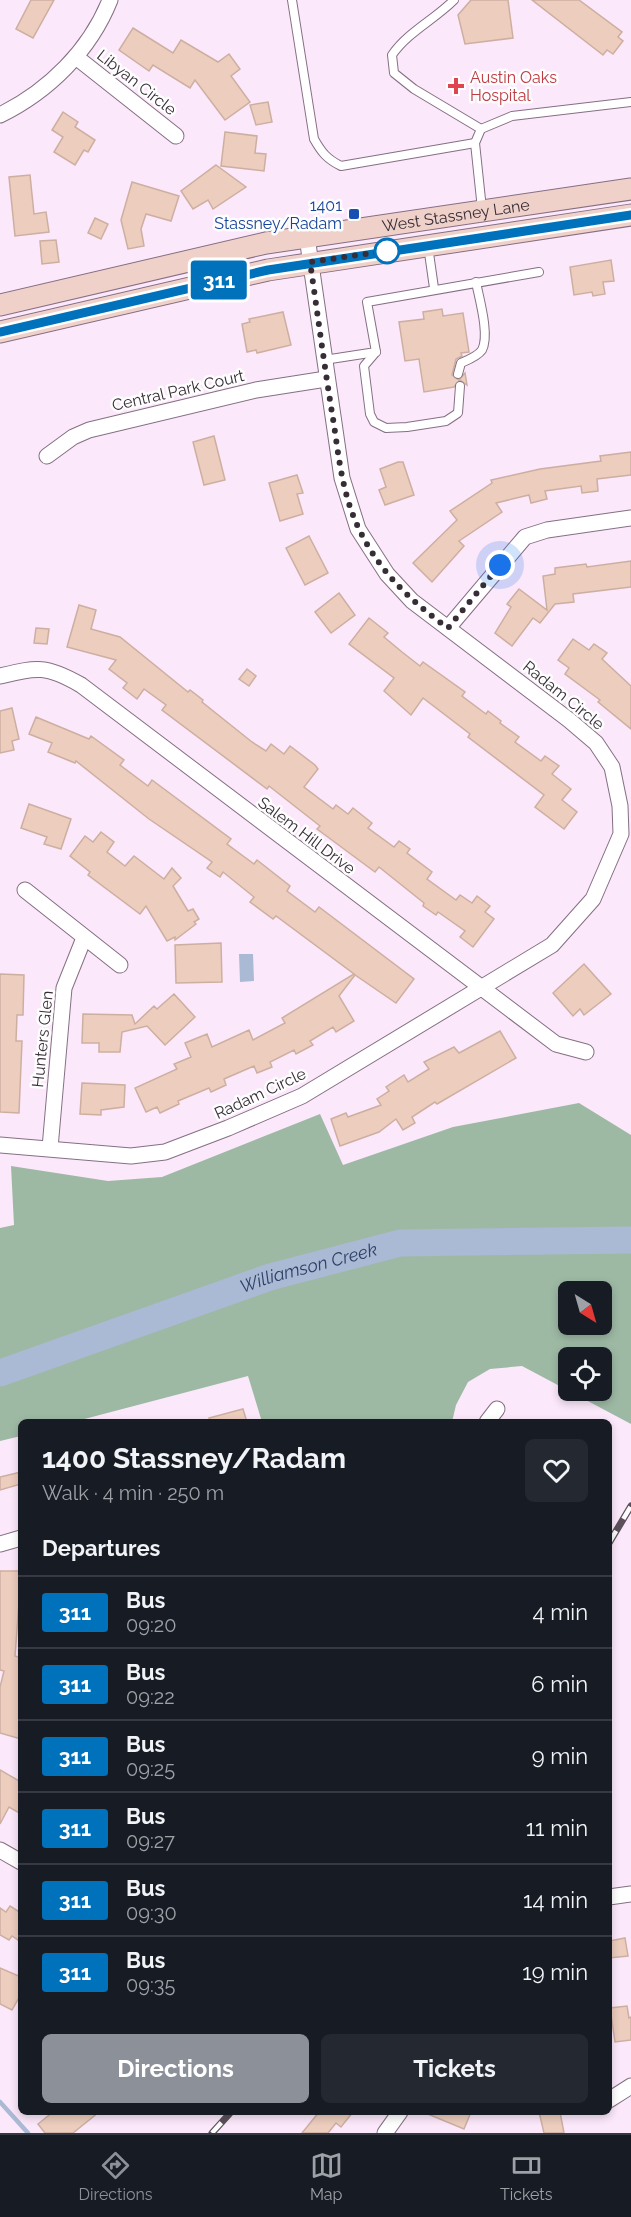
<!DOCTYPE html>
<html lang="en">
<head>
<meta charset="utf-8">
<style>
	body { margin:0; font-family:Raleway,sans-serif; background:#242831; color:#f1f3f6; height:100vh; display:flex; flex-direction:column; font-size:22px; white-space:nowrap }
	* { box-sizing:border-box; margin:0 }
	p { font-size:20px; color:#9ea1a6 }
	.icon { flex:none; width:33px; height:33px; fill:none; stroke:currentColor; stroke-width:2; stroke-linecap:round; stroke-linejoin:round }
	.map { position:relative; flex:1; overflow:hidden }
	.details { position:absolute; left:18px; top:1419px; width:594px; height:696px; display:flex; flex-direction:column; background:#171b24; border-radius:9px; box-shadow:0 3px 9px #0003 }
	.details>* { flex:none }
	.badge { padding:0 12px; border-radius:4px; font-size:21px; line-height:39px }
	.needle { width:39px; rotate:143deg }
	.tools { position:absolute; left:558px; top:1281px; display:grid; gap:12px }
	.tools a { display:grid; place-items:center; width:54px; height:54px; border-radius:9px; background:#171b24; box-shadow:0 3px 9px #0003; font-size:30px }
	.you { position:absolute; width:30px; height:30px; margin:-15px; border:4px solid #fff; border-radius:50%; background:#1a73e8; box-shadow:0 0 0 9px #1a73e833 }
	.map>.badge { position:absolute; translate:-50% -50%; box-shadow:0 0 0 3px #fff }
	h2 { padding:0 24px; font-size:22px; line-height:54px }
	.round { display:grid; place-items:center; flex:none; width:63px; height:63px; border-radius:9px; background:#242831 }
	.overview { display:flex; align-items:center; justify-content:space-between; height:102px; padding:0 24px }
	h1 { font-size:28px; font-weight:700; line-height:45px }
	.button { display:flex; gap:12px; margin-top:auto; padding:12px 24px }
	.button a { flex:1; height:69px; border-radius:9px; background:#8c9099; color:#fff; font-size:24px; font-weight:700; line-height:69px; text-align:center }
	.button a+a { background:#242831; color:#f1f3f6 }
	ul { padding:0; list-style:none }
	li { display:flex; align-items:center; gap:18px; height:72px; padding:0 24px; border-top:2px solid #363941 }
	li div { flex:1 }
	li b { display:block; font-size:22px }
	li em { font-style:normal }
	li .badge { min-width:66px; font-weight:700; text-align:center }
	.menu { display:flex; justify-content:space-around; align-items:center; height:84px; border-top:2px solid #363941; background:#171b24; font-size:16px; color:#9ea1a6 }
	.menu a { display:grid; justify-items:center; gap:3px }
	.menu .active { color:#8c9099 }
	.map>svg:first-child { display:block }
</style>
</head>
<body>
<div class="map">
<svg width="631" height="2133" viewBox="0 0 631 2133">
	<rect width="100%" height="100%" fill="#fce8fb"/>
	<path fill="#9db9a4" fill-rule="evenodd" d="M579 1103 631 1135V1424L522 1366 490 1369 468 1382 456 1405 452 1422H262L248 1376 73 1422H21V1436L0 1441V1228L14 1225 11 1166 108 1181 162 1177 320 1114 343 1165 453 1127ZM568 1292H602V1324H568ZM568 1358H602V1390H568Z"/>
	<polygon fill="#aab9d4" points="239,954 253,954 254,981 240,982"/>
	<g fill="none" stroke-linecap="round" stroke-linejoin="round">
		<polyline stroke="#aab9d4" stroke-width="4.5" points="0,2102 28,2133"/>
		<path stroke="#aab9d4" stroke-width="27" id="s1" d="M0 1373 270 1277 400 1243 631 1240"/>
	</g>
	<g fill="#eccdbe" stroke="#cdafa1" stroke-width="1.5">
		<polygon points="31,0 54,0 33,38 16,29"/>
		<polygon points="471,0 508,0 513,38 465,44 458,15"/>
		<polygon points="532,0 579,0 622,32 618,37 623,41 613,54 607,50 603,55"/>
		<polygon points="133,28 173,53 181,40 218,62 229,54 240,69 231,76 250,102 225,120 195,80 190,88 153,65 149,71 119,50"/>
		<polygon points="268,102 272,122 256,125 250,105"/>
		<polygon points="63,112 78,122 75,127 95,140 88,152 84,150 75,165 54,152 63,137 52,130"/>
		<polygon points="225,132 257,136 255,153 266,154 264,171 221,166"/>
		<polygon points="216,165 246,187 213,209 208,200 193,209 181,191"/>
		<polygon points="30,175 34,214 46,212 49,232 15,236 9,177"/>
		<polygon points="132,182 179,196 171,221 146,214 141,229 144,246 128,249 121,220"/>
		<polygon points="95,218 108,224 101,239 88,233"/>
		<polygon points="56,240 59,262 42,264 40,241"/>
		<polygon points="611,260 614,281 603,282 605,294 593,296 592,292 574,295 570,267"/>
		<polygon points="442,309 443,316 463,313 469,352 461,353 462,356 456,359 452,375 459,380 465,373 467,385 460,380 454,387 424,392 419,359 405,361 399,322 424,319 423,312"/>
		<polygon points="283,312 291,345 257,353 256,350 247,352 242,324 250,322 249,319"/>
		<polygon points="214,436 225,480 204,485 193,442"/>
		<polygon points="631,452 631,475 597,479 598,491 582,493 581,486 545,491 547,499 531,503 529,495 496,503 502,512 459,541 464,546 432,582 413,563 457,520 450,511 492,483 491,480 540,469 601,461 600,456"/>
		<polygon points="398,462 403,462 414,495 385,505 379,490 386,487 380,469"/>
		<polygon points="297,475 303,493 297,494 303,514 280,521 269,483"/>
		<polygon points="309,536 328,573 305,585 286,548"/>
		<polygon points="631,561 631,587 573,594 574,602 555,604 540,623 533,618 512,646 495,633 511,607 507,604 519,589 547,610 543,576 555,574 555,568 586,564 587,567"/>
		<polygon points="339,593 355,615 331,633 315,612"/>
		<polygon points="79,605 96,610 91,629 120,637 188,692 190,690 203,700 202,702 252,742 266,751 271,744 284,754 290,746 315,765 318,769 304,787 333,809 336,805 348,814 353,808 372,823 368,828 394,847 399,841 410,849 407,853 432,872 427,879 456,900 460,895 472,903 477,896 490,906 485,912 494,919 473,947 460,937 465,931 438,912 436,915 423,906 424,903 379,867 375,872 317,829 320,826 269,786 267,789 162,710 166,705 144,689 137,699 123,688 127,683 109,669 116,660 67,647"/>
		<polygon points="369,618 388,633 384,637 402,652 420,666 423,662 465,692 462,696 486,714 488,711 501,721 500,723 519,737 515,742 541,761 545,756 559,766 552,774 571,789 562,800 577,812 564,829 535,807 544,795 468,737 470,734 423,698 411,715 384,691 394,678 349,644"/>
		<polygon points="36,628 49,629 47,644 34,643"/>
		<polygon points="573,639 589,650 594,644 607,653 602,659 631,686 631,729 598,702 600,700 565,674 569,668 558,660"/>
		<polygon points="247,669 256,676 249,686 239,679"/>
		<polygon points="12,708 19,739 12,741 14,750 0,753 0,711"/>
		<polygon points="36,717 89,739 91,736 124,760 120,765 148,786 152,780 231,839 227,844 254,864 257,860 290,886 287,891 315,912 319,907 414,979 396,1003 355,975 339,996 354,1021 336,1032 333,1027 310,1041 313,1045 296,1054 294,1050 270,1062 272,1067 257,1073 254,1066 224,1079 226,1085 211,1092 209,1088 178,1101 179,1104 160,1113 157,1107 146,1112 135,1088 177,1069 174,1064 191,1057 185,1043 207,1034 212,1047 249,1030 253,1040 285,1023 282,1018 354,974 276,916 273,919 250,902 254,897 223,872 220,877 207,868 212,862 149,819 76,761 75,763 48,752 52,743 29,734"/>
		<polygon points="29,804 71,819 61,849 44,844 47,837 21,828"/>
		<polygon points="101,832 114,842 107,852 125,866 134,856 164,879 172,868 181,878 173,886 188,911 193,909 199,919 194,922 196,924 175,940 175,937 167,941 146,906 140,914 88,875 90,872 70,856 85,836 93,842"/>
		<polygon points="221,943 222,982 176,983 175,945"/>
		<polygon points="584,964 611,994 584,1015 580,1009 573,1016 553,993"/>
		<polygon points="0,974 24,975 23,1015 17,1015 16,1041 22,1041 19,1113 0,1112"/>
		<polygon points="174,994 195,1017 165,1045 147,1026 122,1032 120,1052 99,1052 99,1043 82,1043 83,1014 132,1015 135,1024 154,1006 157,1009"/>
		<polygon points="500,1031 516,1058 437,1104 435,1102 412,1117 415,1123 403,1130 396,1119 379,1132 340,1146 331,1119 346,1113 348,1117 381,1105 377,1099 389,1091 386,1087 404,1075 408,1082 429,1069 424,1062 454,1047 459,1053"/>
		<polygon points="82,1083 125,1085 124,1107 101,1110 101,1115 80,1114"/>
		<polygon points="243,1409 247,1422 210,1422 209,1418"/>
		<polygon points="21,1472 21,1484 0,1490 0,1477"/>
		<polygon points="0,1571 21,1571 21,1603 19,1603 15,1656 21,1658 21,1739 0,1733 0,1687 4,1671 0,1670"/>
		<polygon points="0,1770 21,1782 21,1814 9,1807 0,1824"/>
		<polygon points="10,1906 21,1913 21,1942 12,1936 9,1940 0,1935 0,1908 6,1912"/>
		<polygon points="625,1938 628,1956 609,1958 609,1941"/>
		<polygon points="0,1968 21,1977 21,1994 12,2010 0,2004"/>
		<polygon points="627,2006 629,2018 631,2017 631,2040 615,2042 610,2008"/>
		<polygon points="53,2112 99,2112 73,2133 45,2133 38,2124"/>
		<polygon points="319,2112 353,2112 341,2127 336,2123 328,2133 302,2133"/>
		<polygon points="423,2112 471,2112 464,2129"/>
		<polygon points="539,2112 560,2112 564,2133 544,2133"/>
	</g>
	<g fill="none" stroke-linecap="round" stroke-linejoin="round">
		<defs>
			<g id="service">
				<path d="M292 0 314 139C322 153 327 159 341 166L475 143"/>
				<path d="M454 0C434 20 408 32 392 55L394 73 414 89 481 129"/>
				<polyline points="482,209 475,143 481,129 512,116 631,102"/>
				<polyline points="428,246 434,288"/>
				<polyline points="376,352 364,366 370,414 374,422 386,428 407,427 446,421 458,413 460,386"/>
				<polyline points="324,360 376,352 367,302 539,272"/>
				<path d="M458 374 461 363C468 360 478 356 482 350 490 335 479 298 476 282"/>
			</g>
			<g id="minor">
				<polyline points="76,57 176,136"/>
				<path d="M0 115C49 91 90 50 110 0"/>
				<polyline points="47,456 73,437 89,430 256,390 326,379"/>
				<polyline points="448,628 525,537 547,530 631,518"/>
				<path d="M0 676C38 667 46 665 81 685L556 1044 586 1052"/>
				<polyline points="25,890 120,965"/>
				<polyline points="0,1145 131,1156 165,1152 228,1128 302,1096 552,945 593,899 621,834 620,806 612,767 596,743 569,720 412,601 387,574 358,529 342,478 307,237"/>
				<polyline points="50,1148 64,988 84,938"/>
				<polyline points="487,1422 497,1409"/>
				<polyline points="0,1544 21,1538"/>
				<polyline points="0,1850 21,1862"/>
				<polyline points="609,1897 631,1894"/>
				<polyline points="609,2100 631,2086"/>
				<polyline points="385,2133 400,2112"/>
			</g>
			<g id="secondary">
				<path id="s2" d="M0 305 266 243 631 189"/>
				<polyline points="0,332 268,270 631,215"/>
			</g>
		</defs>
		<use href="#service" stroke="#856f83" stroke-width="10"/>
		<use href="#minor" stroke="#856f83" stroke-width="17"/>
		<use href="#secondary" stroke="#856f83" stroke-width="23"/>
		<use href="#service" stroke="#fff" stroke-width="8"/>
		<use href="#minor" stroke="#fff" stroke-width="15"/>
		<use href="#secondary" stroke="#f0d1ca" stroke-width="21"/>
		<defs>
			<g id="rail">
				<polyline points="609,1543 631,1506"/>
				<polyline points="212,2133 231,2112"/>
			</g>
		</defs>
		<use href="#rail" stroke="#5b505b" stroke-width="7"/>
		<use href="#rail" stroke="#fdfdfd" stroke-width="4.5" stroke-dasharray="14" stroke-linecap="butt"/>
	</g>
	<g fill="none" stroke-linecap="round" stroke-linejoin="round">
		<defs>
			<polyline id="line" points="0,332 268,270 631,215"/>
		</defs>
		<use href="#line" stroke="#fff" stroke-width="14"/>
		<use href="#line" stroke="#0072bc" stroke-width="9"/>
		<path stroke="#362d36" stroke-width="6" stroke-dasharray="0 10.8" d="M387 251 310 262C318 317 325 371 334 425 339 460 343 495 358 527 378 570 410 601 448 628L500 565"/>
	</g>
	<path fill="#e0444e" stroke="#fdfdfd" stroke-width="2" d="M453 77h6v6h6v6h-6v6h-6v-6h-6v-6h6z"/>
	<rect fill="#1a4fb4" stroke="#fdfdfd" stroke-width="2" x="348" y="208" width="12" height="12" rx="3"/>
	<circle fill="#fff" stroke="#0072bc" stroke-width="3" cx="387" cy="251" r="12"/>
	<g text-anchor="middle" stroke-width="5" stroke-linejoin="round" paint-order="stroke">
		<g font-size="16" fill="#be3a42" stroke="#fdfdfd" text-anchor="start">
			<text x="470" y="83">Austin Oaks<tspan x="470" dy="18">Hospital</tspan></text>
		</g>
		<g font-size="16" fill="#362d36" stroke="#fdfdfd">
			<text transform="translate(137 82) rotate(38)" y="6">Libyan Circle</text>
			<text dy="6" stroke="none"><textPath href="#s2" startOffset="465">West Stassney Lane</textPath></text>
			<text transform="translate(178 390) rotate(-13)" y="6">Central Park Court</text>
			<text transform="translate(564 695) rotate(39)" y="6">Radam Circle</text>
			<text transform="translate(307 835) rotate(37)" y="6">Salem Hill Drive</text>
			<text transform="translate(42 1039) rotate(-84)" y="6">Hunters Glen</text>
			<text transform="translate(260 1093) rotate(-25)" y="6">Radam Circle</text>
		</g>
		<g font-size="16" fill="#164399" stroke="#fdfdfd" text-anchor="end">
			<text x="342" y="211">1401<tspan x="342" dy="18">Stassney/Radam</tspan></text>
		</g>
		<g font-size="18" font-style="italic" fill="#2d4168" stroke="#fdfdfd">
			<text dy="6" stroke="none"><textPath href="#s1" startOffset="326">Williamson Creek</textPath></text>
		</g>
	</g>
</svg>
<div class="tools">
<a><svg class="needle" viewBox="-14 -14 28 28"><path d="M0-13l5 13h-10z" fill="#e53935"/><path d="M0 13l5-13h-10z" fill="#9ea1a6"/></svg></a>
<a><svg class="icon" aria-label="locate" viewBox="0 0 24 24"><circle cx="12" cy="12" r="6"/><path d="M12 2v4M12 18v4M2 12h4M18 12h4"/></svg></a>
</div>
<div class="you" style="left:500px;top:565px"></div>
<b class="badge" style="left:219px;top:280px;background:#0072bc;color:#fff">311</b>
<section class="details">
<div class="overview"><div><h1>1400 Stassney/Radam</h1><p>Walk · 4 min · 250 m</p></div><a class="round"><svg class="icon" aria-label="heart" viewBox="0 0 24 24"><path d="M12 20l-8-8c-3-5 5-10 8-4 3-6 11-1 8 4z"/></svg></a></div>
<h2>Departures</h2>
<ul>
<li><span class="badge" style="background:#0072bc;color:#fff">311</span><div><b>Bus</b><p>09:20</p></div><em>4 min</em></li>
<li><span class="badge" style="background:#0072bc;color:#fff">311</span><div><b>Bus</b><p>09:22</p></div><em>6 min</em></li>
<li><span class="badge" style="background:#0072bc;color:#fff">311</span><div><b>Bus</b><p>09:25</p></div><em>9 min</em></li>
<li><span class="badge" style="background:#0072bc;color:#fff">311</span><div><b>Bus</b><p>09:27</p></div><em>11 min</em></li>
<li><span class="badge" style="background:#0072bc;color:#fff">311</span><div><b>Bus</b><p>09:30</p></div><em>14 min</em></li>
<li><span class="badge" style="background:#0072bc;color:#fff">311</span><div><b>Bus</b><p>09:35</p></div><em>19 min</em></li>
</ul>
<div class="button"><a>Directions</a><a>Tickets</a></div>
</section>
</div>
<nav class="menu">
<a class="active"><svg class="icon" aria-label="directions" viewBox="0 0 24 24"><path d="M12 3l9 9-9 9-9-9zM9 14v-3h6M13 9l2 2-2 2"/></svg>Directions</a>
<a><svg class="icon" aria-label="map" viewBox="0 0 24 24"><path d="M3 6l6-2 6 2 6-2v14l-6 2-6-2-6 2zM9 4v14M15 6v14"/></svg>Map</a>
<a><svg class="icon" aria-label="tickets" viewBox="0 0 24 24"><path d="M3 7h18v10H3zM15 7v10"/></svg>Tickets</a>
</nav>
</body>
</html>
